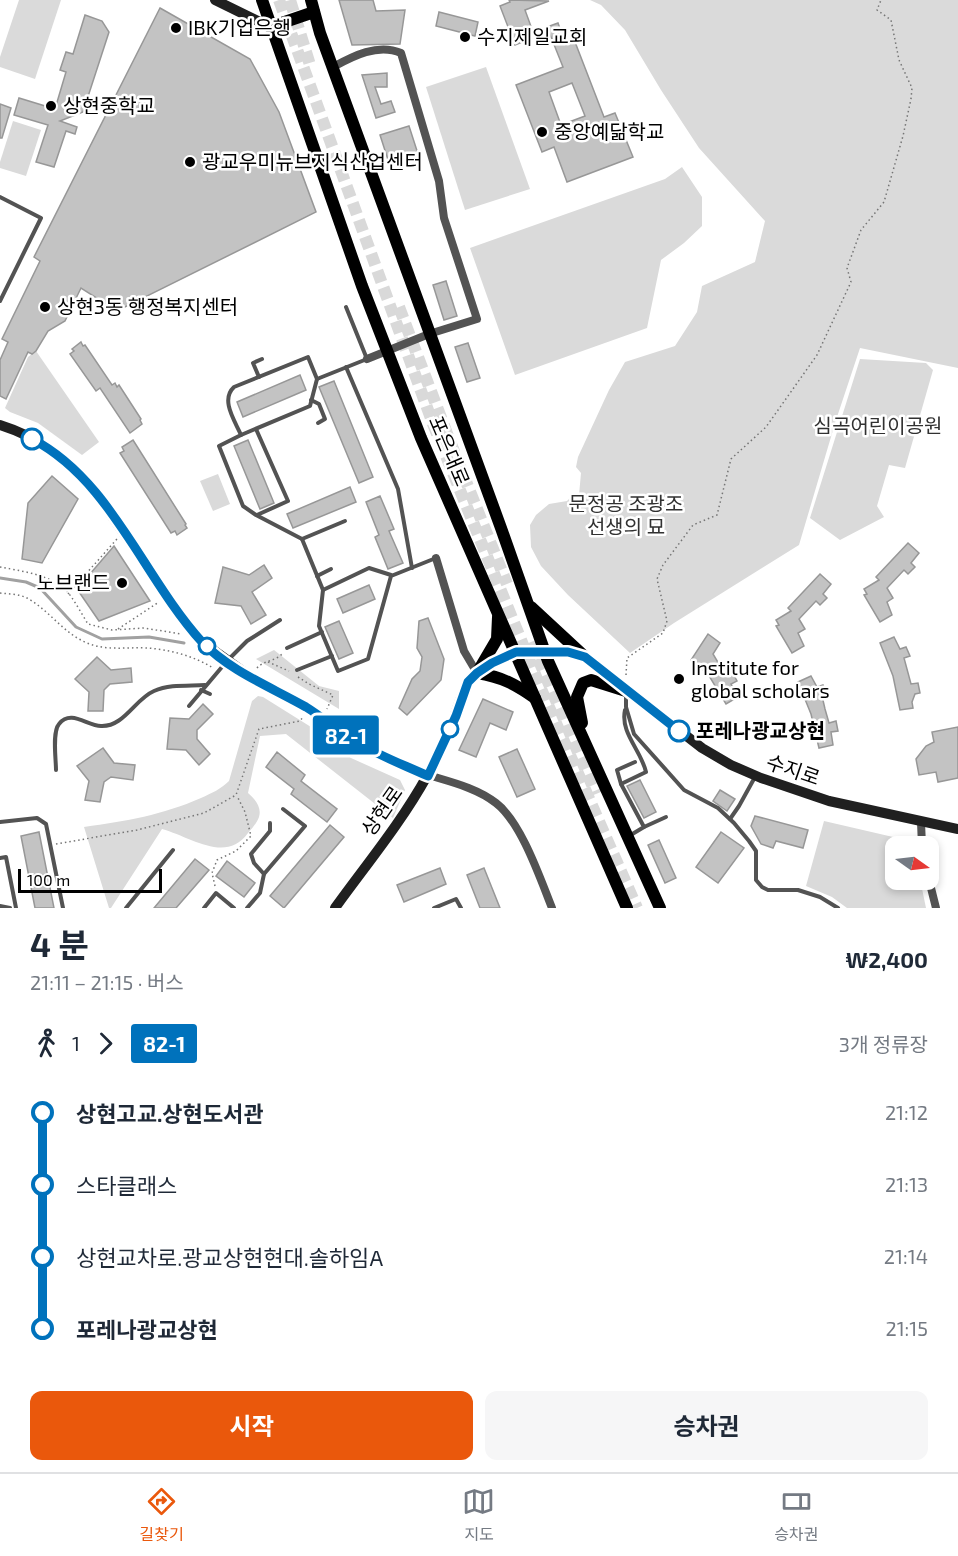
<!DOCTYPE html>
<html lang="ko">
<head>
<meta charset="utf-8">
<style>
	body { margin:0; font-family:"Exo 2","Noto Sans KR",sans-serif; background:#f6f6f7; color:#1f2937; height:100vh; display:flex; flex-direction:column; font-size:22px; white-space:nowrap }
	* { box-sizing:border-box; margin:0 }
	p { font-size:20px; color:#747a83 }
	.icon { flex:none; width:33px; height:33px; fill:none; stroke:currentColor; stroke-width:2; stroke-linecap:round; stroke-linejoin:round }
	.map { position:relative; height:908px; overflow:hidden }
	.drawer { display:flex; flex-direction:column; background:#fff; flex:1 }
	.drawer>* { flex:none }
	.badge { padding:0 12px; border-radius:4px; font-size:21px; line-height:39px }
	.needle { width:39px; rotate:104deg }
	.controls { position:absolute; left:885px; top:836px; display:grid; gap:12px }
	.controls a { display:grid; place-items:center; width:54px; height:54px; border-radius:12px; background:#fff; box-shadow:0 3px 9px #0003; font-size:30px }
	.scale { position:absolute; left:18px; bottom:15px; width:144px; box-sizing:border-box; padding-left:6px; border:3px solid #000; border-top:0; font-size:16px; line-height:21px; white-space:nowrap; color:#000; -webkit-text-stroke:4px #fff; paint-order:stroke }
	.map>.badge { position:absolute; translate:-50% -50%; box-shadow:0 0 0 3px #fff }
	.legs { display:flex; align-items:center; gap:9px; height:66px; padding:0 30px; font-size:20px }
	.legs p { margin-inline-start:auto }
	.overview { display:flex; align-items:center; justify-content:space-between; height:102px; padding:0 30px }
	h1 { font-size:33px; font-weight:700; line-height:45px }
	.button { display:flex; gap:12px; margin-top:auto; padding:12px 30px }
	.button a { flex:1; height:69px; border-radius:12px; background:#ea580c; color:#fff; font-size:24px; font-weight:700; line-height:69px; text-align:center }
	.button a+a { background:#f6f6f7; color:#1f2937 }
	ul { padding:0 30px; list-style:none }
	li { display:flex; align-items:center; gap:21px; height:72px; font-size:22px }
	li i { display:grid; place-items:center; width:9px; height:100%; margin:0 8px; background:currentColor }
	li i::after { content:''; width:15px; height:15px; margin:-8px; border:4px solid; border-radius:50%; background:#fff }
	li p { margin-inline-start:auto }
	li:first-child i { background:linear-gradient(#0000 50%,currentColor 0) }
	li:last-child i { background:linear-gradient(currentColor 50%,#0000 0) }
	.dock { display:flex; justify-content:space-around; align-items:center; height:84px; border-top:2px solid #e0e1e3; background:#fff; font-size:16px; color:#747a83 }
	.dock a { display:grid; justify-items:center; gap:3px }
	.dock .selected { color:#ea580c }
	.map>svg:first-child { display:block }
</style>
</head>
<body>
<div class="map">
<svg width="958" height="908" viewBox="0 0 958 908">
	<rect width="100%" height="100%" fill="#fff"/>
	<g fill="#dadada">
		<polygon points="19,0 61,0 35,79 0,67 0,57"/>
		<polygon points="590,0 958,0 958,368 860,348 836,420 799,545 674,623 630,653 568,595 541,566 531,547 530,525 536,515 549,504 567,501 571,497 579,495 581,473 576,467 578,457 609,390 625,362 675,346 697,312 702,286 755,262 765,221 699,148 661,90 625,30 601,5"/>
		<polygon points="486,67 530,189 465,210 426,87"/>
		<polygon points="13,121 41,130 26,176 0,168 0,162"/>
		<polygon points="682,167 702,197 702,226 684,243 661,260 647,328 515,375 470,248 665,179"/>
		<polygon points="36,351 99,442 82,455 38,423 10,412 5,408 28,357"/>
		<polygon points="860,359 926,363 933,370 905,468 889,465 877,506 884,517 840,540 810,518"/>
		<polygon points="218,474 230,504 213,511 200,481"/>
		<polygon points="274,650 319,686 339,691 339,709 256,659"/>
		<path d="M258 696 263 697 311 727 351 758 400 780 405 790 393 818 286 734 260 736 248 793C255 799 262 807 259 817 257 823 252 828 248 833 226 864 191 837 162 829L111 908H109L84 827C127 821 162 815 201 798 212 793 221 789 229 781L252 701Z"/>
		<polygon points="824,821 906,840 910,846 896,846 896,879 920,879 926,908 847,908 832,897 806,886"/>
	</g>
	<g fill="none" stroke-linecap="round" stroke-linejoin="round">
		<polyline stroke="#a1a1a1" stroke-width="3" points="0,578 26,582 40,588 76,627 102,639 149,637 184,643"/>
	</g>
	<g fill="#c3c3c3" stroke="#979797" stroke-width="1.5" fill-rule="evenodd">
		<polygon points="339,0 373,0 376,11 405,10 400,44 352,45"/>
		<polygon points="509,0 549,1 525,10 533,32 525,35 527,40 515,45 500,6 510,2"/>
		<polygon points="160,8 250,59 279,112 316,212 117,311 81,288 65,321 48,331 36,351 32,354 28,352 6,399 0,396 0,360 8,342 2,339 40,261 34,257"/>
		<polygon points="439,12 478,22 475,36 436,26"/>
		<polygon points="85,15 102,21 109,32 83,112 60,121 77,127 75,134 66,131 54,167 36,162 48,125 14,115 19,98 55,109 66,72 60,70 66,52 73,54"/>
		<path d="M558 23 566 45 575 42 604 117 615 113 633 157 567 182 554 147 542 152 516 85 563 67 547 27ZM572 83 585 116 561 125 549 92Z"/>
		<polygon points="387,73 387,87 375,87 381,104 391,101 395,112 376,118 362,75"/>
		<polygon points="0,104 11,108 2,138 0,138"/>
		<polygon points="409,126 419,157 390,166 380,135"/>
		<polygon points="446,281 457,316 444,320 433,285"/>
		<polygon points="81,342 83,346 85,345 112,385 115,383 117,387 119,385 141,419 140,420 142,424 130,433 100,388 96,391 70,354 74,351 72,349"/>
		<polygon points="468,343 480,378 467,382 455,347"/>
		<polygon points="300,375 306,390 243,417 237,402"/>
		<polygon points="334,381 373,477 359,483 319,387"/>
		<polygon points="133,440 186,524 185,525 187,528 177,535 175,531 171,533 120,453 124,451 122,447"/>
		<polygon points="248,440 274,503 260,509 234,446"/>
		<polygon points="52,476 78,499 42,563 22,559 28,503"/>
		<polygon points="350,487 356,502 293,528 287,514"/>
		<polygon points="380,496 394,529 389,531 403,563 388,569 375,537 379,535 366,502"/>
		<polygon points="908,543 919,553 911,563 915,567 908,574 904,570 887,588 893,598 887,602 892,615 880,622 864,595 867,594 864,589 879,580 876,577"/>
		<polygon points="114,546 150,601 99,621 77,589"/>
		<polygon points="264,565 272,578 252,592 266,615 251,624 241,606 215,603 223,567 249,575"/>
		<polygon points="820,574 831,584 823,594 827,598 820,605 816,601 799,619 805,629 798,633 804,646 792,653 776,626 779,625 776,620 791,611 788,608"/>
		<polygon points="369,585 375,599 343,613 337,599"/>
		<polygon points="428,618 444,659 441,680 407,715 399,708 412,679 420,671 422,657 417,648 419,621"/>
		<polygon points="339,621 353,653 339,659 325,627"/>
		<polygon points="708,634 720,643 713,654 726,676 732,672 737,681 731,684 738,697 726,704 708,674 695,665 696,664 691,660"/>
		<polygon points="894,637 900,649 906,647 910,656 904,658 911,684 918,683 920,693 915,694 912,702 913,708 900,710 893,676 880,643"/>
		<polygon points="97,657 111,670 131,668 132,682 110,684 104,690 103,711 88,711 89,692 75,679"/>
		<polygon points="811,676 817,687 823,685 827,694 822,696 825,709 829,723 836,721 838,731 831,732 833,745 819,748 811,714 798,682"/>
		<polygon points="483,699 513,712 506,730 490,723 476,757 459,750"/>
		<polygon points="203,704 213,714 197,730 197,739 210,754 199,765 186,750 167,749 170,718 189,719"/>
		<polygon points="958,727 958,778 938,782 936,772 919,775 916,759 926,746 934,742 932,732"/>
		<polygon points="103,748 114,763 135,765 133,780 111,777 104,782 100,802 85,800 89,781 77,766"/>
		<polygon points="517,749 535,789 517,797 499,757"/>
		<polygon points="277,752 305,775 301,781 337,809 327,822 291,794 294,789 266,767"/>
		<polygon points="640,780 656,812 644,818 627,786"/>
		<polygon points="720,790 735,799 727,811 713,801"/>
		<polygon points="755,816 808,830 803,848 776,841 773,848 761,844 751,826"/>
		<polygon points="330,825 344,837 284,908 270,896"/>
		<polygon points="39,832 54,908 35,908 21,836"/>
		<polygon points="721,832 744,848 718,883 696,867"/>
		<polygon points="659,840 676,878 665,883 648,845"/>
		<polygon points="195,859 209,870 176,908 154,908"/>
		<polygon points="227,861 255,883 244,897 216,876"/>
		<polygon points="440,868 446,884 404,902 397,885"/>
		<polygon points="484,868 500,908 480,908 467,875"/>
	</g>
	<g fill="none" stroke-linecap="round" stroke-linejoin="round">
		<g stroke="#d9d9d9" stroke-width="12" stroke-dasharray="12 6" stroke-linecap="butt">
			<polyline points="279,0 433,424 541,689 637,908"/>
			<polyline points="290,0 310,65"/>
			<polyline points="399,307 451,444 507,584"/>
			<polyline points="531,642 596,794"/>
		</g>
		<g stroke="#757575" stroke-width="1.5" stroke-dasharray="1.5 3" stroke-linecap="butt">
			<path d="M0 567C21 571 46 574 64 588 73 597 81 613 88 624L112 630 144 628 181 634"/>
			<path d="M0 593C9 594 19 594 27 598 49 610 63 633 87 643 107 651 125 647 146 648 168 649 194 656 213 668"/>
			<polyline points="68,594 117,539"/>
			<polyline points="118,629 159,602"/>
			<polyline points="268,662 289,671"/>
			<path d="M257 668C264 660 275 662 283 653"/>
			<polyline points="626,675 627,658 663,633 667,621 657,579 663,565 693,525 717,515 731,459 766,427 817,355 851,282 847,268 861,230 884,202 903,136 911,99 912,88 899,60 891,20 877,10 881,0"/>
			<polyline points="298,677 309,684 333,695 327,709"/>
			<polyline points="56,844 137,830 204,813 236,795 259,729 300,721 303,717"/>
			<polyline points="215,886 212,873 217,860 236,851 251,836 245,812 237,796"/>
		</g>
		<g stroke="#535353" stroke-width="4">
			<polyline points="0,197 41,218 0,301"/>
			<path d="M346 307 367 359 317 379 308 357 234 387C220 400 235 421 241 435L219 446 243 506 256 515 302 539 323 590 319 626 338 671 368 659 391 576 436 558"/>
			<polyline points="346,367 398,489 412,568"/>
			<polyline points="259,377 253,363 262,359"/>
			<polyline points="311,400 319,404 325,419 318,423"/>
			<polyline points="256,429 288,501 257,515"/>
			<polyline points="241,435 310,406 317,379"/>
			<polyline points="302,539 345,521"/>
			<polyline points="317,576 331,569"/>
			<polyline points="323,590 369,568 391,575"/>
			<polyline points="287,648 322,632"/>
			<polyline points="297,670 332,656"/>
			<polyline points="201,690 210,694"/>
			<polyline points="626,694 626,707 634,734 684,790 718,808 734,823 749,841 756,851 756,880 762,887 768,890 798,890 820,897 838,908"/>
			<polyline points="189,706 227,661 247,641 280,620"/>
			<path d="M625 710C620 733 641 750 646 772L621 784 644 827 629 836"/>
			<path d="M56 770C56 759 52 732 59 724 71 709 87 726 101 726 124 727 135 699 154 691 170 684 188 686 205 685"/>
			<polyline points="621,784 617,770 635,762"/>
			<polyline points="730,819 739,806 755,777"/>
			<polyline points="0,822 37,818 46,824 63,908"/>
			<polyline points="644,827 666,817"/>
			<polyline points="0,858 6,857 16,908"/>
			<polyline points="264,874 254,863 251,854 270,831 270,823"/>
			<polyline points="0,906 10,908"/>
			<polyline points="126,908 173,850"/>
			<polyline points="204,908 216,893 234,908"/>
			<polyline points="247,908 260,893 264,874 305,826 283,809"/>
			<polyline points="434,908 456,899 461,908"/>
		</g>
		<g stroke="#535353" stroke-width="8">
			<path d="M333 67C353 56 378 43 401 53L439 181 444 218 477 319 429 334 367 359"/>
			<polyline points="436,558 464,651 477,673"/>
			<path d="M428 775C451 782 477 788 496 803 521 822 540 878 552 908"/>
			<polyline points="921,822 922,846"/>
			<polyline points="928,876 936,908"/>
		</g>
		<g stroke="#202020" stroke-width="10">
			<polyline points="215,0 270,27"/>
			<path d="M0 425C35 436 65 457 89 483L183 619 205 644 255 680 307 708 355 742 379 755 428 775"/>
			<path d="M335 908C366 865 401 823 427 776 435 762 442 746 449 731 457 713 461 687 476 674 507 647 547 646 585 657L702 748 731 765 761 778 829 801 958 829"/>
		</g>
		<g stroke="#000" stroke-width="12">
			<polyline points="262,0 362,286 421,438 627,908"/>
			<polyline points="311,0 320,33 501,528 548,661 660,908"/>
			<polyline points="270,27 314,12"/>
			<polyline points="531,607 585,657"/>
			<path d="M498 617 497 639 477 673C502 677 515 684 535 698"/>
			<polyline points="582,723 577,697 583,683 591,680 626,691"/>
		</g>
	</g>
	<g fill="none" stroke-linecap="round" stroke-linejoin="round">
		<defs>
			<path id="line-1" d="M32 439C111 480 143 577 202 642 230 671 271 687 306 707 324 718 340 733 358 743 380 756 404 765 428 776L456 716 468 682 477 673 492 663 516 652H568L585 657 679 731"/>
		</defs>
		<use href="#line-1" stroke="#fff" stroke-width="14"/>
		<use href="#line-1" stroke="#0072bc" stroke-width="9"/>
	</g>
	<g fill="#000" stroke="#fff" stroke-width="2">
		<circle cx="176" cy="28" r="6"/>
		<circle cx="465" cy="37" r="6"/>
		<circle cx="51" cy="106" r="6"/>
		<circle cx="542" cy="132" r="6"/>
		<circle cx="190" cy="162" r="6"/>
		<circle cx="45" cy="307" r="6"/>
		<circle cx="122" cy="583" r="6"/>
		<circle cx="679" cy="679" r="6"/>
	</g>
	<g fill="#fff" stroke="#0072bc" stroke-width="3">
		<circle cx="32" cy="439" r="10"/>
		<circle cx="207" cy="646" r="8"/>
		<circle cx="450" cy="729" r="8"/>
		<circle cx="679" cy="731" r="10"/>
	</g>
	<g text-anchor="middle" stroke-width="5" stroke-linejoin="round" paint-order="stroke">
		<g font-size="20" fill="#000" stroke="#fff" text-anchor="start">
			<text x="188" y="35">IBK기업은행</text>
			<text x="477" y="44">수지제일교회</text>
			<text x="63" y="113">상현중학교</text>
			<text x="554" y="139">중앙예닮학교</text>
			<text x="202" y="169">광교우미뉴브지식산업센터</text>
			<text x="57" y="314">상현3동 행정복지센터</text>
			<text x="110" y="590" text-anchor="end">노브랜드</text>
			<text x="691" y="675">Institute for<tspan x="691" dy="23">global scholars</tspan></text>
		</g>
		<g font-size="20" fill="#313131" stroke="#fff">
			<text x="878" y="433">심곡어린이공원</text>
			<text x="626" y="511">문정공 조광조<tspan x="626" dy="23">선생의 묘</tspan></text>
		</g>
		<g font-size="20" fill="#000" stroke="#fff">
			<text transform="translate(449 451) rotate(67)" y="7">포은대로</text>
			<text transform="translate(793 770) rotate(19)" y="7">수지로</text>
			<text transform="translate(382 811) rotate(-55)" y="7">상현로</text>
		</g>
		<g font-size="20" font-weight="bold" fill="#000" stroke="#fff" text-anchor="start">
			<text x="696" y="738">포레나광교상현</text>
		</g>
	</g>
</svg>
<div class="controls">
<a><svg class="needle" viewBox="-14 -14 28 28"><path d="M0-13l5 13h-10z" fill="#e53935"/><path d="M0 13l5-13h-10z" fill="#747a83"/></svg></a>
</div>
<div class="scale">100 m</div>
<b class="badge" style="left:346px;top:735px;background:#0072bc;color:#fff">82-1</b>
</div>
<section class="drawer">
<div class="overview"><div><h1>4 분</h1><p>21:11 – 21:15 · 버스</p></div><b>₩2,400</b></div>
<div class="legs"><svg class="icon" aria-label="walk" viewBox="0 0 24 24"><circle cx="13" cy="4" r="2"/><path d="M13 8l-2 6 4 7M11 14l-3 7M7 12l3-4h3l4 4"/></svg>1<svg class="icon" aria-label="forward" viewBox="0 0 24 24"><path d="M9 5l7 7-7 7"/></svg><b class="badge" style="background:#0072bc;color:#fff">82-1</b><p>3개 정류장</p></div>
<ul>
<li><i style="color:#0072bc"></i><b>상현고교.상현도서관</b><p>21:12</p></li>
<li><i style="color:#0072bc"></i><span>스타클래스</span><p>21:13</p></li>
<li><i style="color:#0072bc"></i><span>상현교차로.광교상현현대.솔하임A</span><p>21:14</p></li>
<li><i style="color:#0072bc"></i><b>포레나광교상현</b><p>21:15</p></li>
</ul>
<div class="button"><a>시작</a><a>승차권</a></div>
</section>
<nav class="dock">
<a class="selected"><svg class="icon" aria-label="directions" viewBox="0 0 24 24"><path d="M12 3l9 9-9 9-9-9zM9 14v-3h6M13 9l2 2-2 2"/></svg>길찾기</a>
<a><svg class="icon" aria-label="map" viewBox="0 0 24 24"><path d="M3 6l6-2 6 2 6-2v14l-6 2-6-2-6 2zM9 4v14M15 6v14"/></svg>지도</a>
<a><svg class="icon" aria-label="tickets" viewBox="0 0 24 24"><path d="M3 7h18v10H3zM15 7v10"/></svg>승차권</a>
</nav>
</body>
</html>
